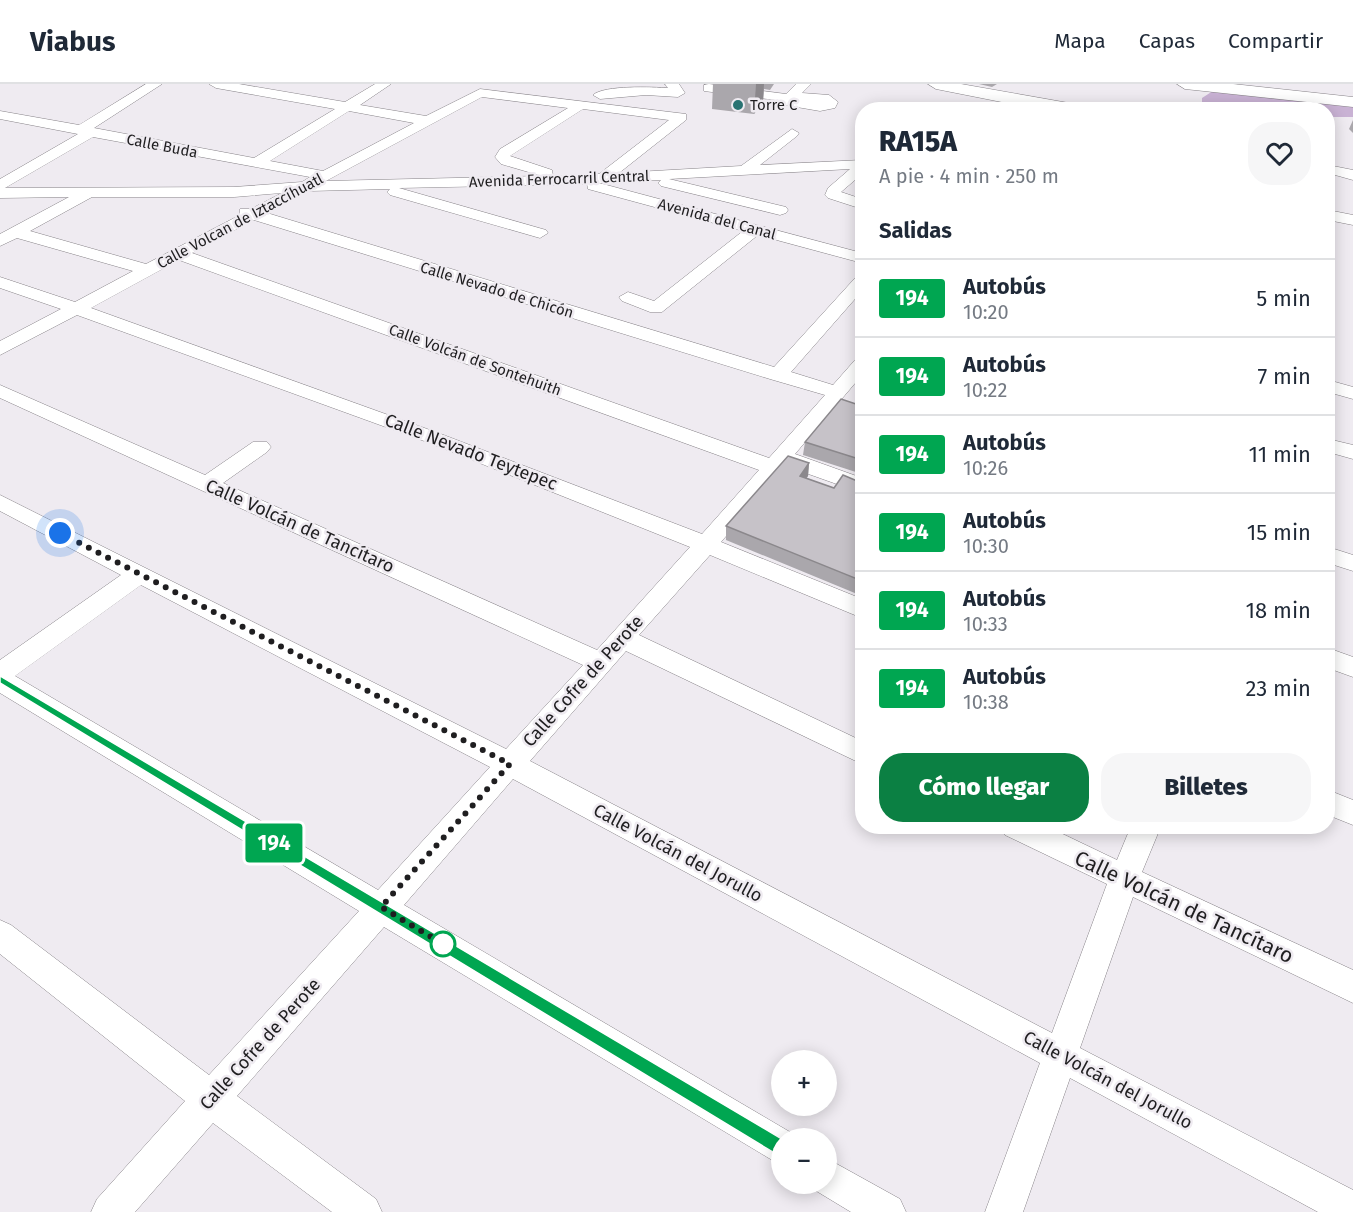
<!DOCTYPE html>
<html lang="es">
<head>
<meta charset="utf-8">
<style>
	body { margin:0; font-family:"Fira Sans",sans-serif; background:#f6f6f7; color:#1f2937; height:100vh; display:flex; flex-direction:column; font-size:22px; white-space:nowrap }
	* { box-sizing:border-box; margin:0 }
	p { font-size:20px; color:#747a83 }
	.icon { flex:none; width:33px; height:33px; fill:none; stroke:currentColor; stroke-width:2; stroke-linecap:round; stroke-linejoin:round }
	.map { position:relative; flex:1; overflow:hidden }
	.sheet { position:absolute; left:855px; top:18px; width:480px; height:732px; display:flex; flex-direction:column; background:#fff; border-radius:24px; box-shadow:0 3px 15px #0003 }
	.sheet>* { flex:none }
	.badge { padding:0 12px; border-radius:4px; font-size:21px; line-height:39px }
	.tools { position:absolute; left:771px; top:966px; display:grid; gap:12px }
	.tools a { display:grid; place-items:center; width:66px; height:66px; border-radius:50%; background:#fff; box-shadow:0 3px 15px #0003; font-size:30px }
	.you { position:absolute; width:30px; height:30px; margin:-15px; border:4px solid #fff; border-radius:50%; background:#1a73e8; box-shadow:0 0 0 9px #1a73e833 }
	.map>.badge { position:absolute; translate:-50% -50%; box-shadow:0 0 0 3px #fff }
	h2 { padding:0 24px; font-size:22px; line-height:54px }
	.round { display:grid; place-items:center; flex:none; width:63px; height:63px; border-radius:24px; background:#f6f6f7 }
	.headline { display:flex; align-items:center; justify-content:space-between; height:102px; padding:0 24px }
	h1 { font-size:28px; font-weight:800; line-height:45px }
	.cta { display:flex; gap:12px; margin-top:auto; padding:12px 24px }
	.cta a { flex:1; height:69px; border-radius:24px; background:#0b8043; color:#fff; font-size:24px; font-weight:800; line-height:69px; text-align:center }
	.cta a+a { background:#f6f6f7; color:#1f2937 }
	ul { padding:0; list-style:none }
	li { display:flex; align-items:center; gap:18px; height:78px; padding:0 24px; border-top:2px solid #e0e1e3 }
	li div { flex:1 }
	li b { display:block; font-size:22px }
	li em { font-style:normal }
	li .badge { min-width:66px; font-weight:700; text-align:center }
	header { display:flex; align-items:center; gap:36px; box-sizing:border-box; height:84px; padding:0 30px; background:#fff; border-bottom:2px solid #e0e1e3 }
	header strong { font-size:28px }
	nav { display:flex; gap:33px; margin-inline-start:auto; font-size:21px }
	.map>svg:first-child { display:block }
</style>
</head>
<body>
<header>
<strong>Viabus</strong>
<nav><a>Mapa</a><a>Capas</a><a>Compartir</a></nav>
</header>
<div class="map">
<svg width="1353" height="1128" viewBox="0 0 1353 1128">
	<rect width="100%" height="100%" fill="#efebf1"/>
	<polygon fill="#c9b2d4" points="1216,5 1353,18 1353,33 1328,33 1328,26 1210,25 1202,18 1202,14"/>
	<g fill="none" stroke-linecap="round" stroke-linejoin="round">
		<defs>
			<g id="minor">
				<path d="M146 0H162L94 44 254 74 335 25 216 4 209 0H239L345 18 375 0H391L360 21 426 32 480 5 686 30V36L619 89 741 82 792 45 799 49 797 52 760 81 862 76V90L841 108 862 115V125L828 114 825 111 828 104 850 85 669 95 786 123 788 126 786 129 780 131 661 102 658 99 661 96 599 99 862 169V179L758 151 662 228H650L622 217 619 213 628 208 654 217 743 147 588 105 587 100 399 104 546 146 548 149 540 154 390 111 387 108 390 105 309 107 267 129 774 283 856 193 862 192V207L791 288 833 301 855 276 862 274V291L795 370 862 394V409L786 382 721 458 862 515V534L710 471 639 551 862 657V680L626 567 530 677 1052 949 1107 800 1005 751 1001 742H1046L1117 776 1131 742H1161L1142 788 1353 886V919L1133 813 1080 964 1353 1106V1128H1318L1070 994 1023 1128H985L1040 979 513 695 404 821 795 1051 796 1054H782V1082L384 843 237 1012 376 1115 382 1128H332L213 1039 135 1128H91L97 1115 185 1017 0 870V836L11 841 209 991 359 827 0 609V576L121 491 0 427V411L506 665 583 581 0 314V301L205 391 253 358H267L271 363 267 368 223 399 597 566 690 463 427 358 77 231 0 271V257L61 225 0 204V193L75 218 133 187 17 154 0 162V150L69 113 0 114V95L78 50 0 35V27L79 41ZM482 13 568 24 500 65 495 73 501 80 542 92 326 97ZM583 25 669 36 599 90 553 92 552 86 510 72ZM349 27 414 39 323 87 270 77ZM93 53 310 93 302 98 234 103 5 104ZM282 109 251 125H240V131L146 180 30 147 92 113H234ZM254 136 770 295 825 311 769 374 192 169ZM179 176 759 386 702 450 441 350 91 224ZM141 501 490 683 378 806 15 592Z"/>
				<path d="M665 0H679L685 9 678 13 646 11 600 15 593 11C604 1 653 3 668 4Z"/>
				<polygon points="709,0 786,10 796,0 811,0 802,9 829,11 838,18 835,24 820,27 785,21 783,17 704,7 704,1"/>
				<polygon points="1328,81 1353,86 1353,96 1328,89"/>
				<polygon points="1328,126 1353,131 1353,141 1328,136"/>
				<polygon points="1328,296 1353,303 1353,315 1328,308"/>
				<polygon points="1328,355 1353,361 1353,375 1328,368"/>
				<polygon points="1328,463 1353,471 1353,487 1328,479"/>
				<polygon points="1328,564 1353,573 1353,593 1328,584"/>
				<polygon points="1328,706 1353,716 1353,741 1328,731"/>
				<polygon points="826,1074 900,1115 906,1128 851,1128 813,1105 811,1100 826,1100"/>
			</g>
			<g id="major">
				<polygon points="928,0 961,0 1080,21 1088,26 1042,26 936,5"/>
				<polygon points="1177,0 1233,0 1353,13 1353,23 1185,5"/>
			</g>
		</defs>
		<use href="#minor" stroke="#878388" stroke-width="1"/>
		<use href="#major" stroke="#878388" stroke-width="1"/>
		<use href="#minor" fill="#fff" fill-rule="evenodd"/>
		<use href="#major" fill="#fff" fill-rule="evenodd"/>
	</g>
	<g fill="#aaa7ac">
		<polygon points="713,0 774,0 770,6 764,5 763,17 754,30 712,25"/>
		<polygon points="979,0 997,0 992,3"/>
		<polygon points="1353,36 1353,49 1349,45"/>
		<polygon points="862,322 862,390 803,371 805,358"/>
		<polygon points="809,379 808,392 806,394 834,404 862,399 862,512 726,456 726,442"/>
	</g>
	<g fill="#8b888c">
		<polygon points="756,0 764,0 763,17 754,30"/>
		<polygon points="809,379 808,392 798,405 800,392"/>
	</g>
	<g fill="#c6c2c8" stroke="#8b888c" stroke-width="1.5">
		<polygon points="841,315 862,322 862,376 805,358"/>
		<polygon points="788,372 809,379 800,392 834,404 843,391 862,399 862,497 726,442"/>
	</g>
	<polygon fill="#00a651" stroke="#fff" stroke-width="1.5" points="0,592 787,1058 790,1064 787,1070 782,1073 776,1070 0,599"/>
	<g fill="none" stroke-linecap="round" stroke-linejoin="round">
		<polyline stroke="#1f1e20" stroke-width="6" stroke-dasharray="0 10.8" points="60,449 510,680 381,823 443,860"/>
	</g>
	<circle fill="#297372" stroke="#efebf1" stroke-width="2" cx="738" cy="21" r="6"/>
	<circle fill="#fff" stroke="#00a651" stroke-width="3" cx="443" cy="860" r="12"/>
	<g text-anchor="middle" stroke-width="5" stroke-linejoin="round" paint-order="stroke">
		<g font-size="15" fill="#1f1e20" stroke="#efebf1" text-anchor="start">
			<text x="750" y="26">Torre C</text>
		</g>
		<g font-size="15" fill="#1f1e20" stroke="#efebf1">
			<text transform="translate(162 62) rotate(11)" y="5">Calle Buda</text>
			<text transform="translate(559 95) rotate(-2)" y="5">Avenida Ferrocarril Central</text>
			<text transform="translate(717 135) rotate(15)" y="5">Avenida del Canal</text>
			<text transform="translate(240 137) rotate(-28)" y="5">Calle Volcan de Iztaccíhuatl</text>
			<text transform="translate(497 206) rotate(17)" y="5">Calle Nevado de Chicón</text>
			<text transform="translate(475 276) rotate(20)" y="5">Calle Volcán de Sontehuith</text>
		</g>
		<g font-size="18" fill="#1f1e20" stroke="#efebf1">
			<text transform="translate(471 368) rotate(21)" y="6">Calle Nevado Teytepec</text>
			<text transform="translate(300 442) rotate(24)" y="6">Calle Volcán de Tancítaro</text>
			<text transform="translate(583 597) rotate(-48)" y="6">Calle Cofre de Perote</text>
			<text transform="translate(678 769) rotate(28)" y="6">Calle Volcán del Jorullo</text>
			<text transform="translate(260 960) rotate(-48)" y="6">Calle Cofre de Perote</text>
			<text transform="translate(1108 996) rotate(28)" y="6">Calle Volcán del Jorullo</text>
		</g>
		<g font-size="21" fill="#1f1e20" stroke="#efebf1">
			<text transform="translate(1184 823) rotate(25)" y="7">Calle Volcán de Tancítaro</text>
		</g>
	</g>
</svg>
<div class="tools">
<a>+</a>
<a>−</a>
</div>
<div class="you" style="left:60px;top:449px"></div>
<b class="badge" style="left:274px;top:759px;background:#00a651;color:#fff">194</b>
<section class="sheet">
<div class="headline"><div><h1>RA15A</h1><p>A pie · 4 min · 250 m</p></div><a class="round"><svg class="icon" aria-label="heart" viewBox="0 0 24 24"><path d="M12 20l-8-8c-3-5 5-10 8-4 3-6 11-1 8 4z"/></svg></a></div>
<h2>Salidas</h2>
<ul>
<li><span class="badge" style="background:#00a651;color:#fff">194</span><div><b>Autobús</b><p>10:20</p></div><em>5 min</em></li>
<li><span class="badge" style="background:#00a651;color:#fff">194</span><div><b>Autobús</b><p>10:22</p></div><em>7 min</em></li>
<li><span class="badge" style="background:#00a651;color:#fff">194</span><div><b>Autobús</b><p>10:26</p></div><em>11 min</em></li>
<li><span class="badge" style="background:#00a651;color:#fff">194</span><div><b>Autobús</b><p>10:30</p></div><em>15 min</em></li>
<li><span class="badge" style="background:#00a651;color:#fff">194</span><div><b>Autobús</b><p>10:33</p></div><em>18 min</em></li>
<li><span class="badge" style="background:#00a651;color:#fff">194</span><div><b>Autobús</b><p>10:38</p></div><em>23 min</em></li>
</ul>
<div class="cta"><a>Cómo llegar</a><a>Billetes</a></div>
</section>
</div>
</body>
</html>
